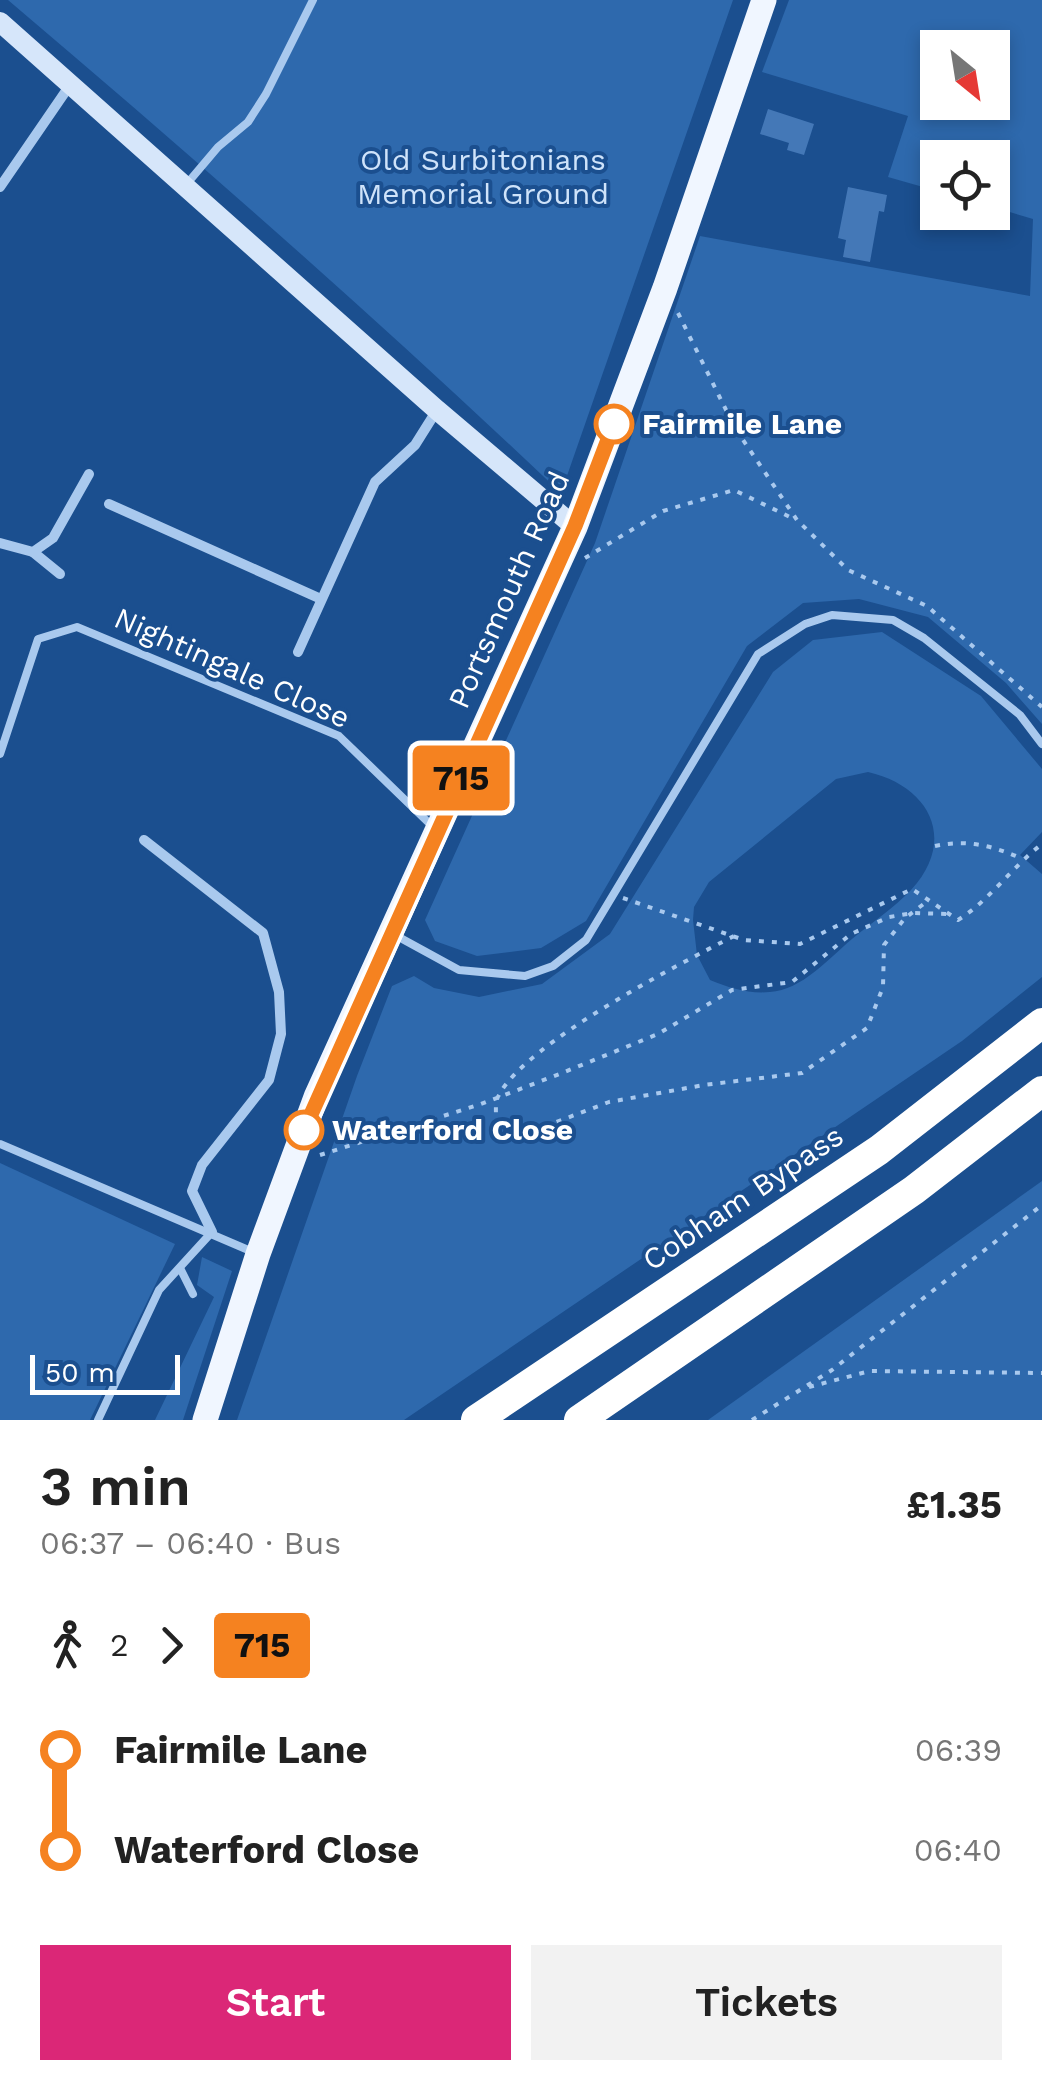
<!DOCTYPE html>
<html lang="en">
<head>
<meta charset="utf-8">
<style>
	body { margin:0; font-family:"Work Sans",sans-serif; background:#f2f2f2; color:#222; height:100vh; display:flex; flex-direction:column; font-size:38px; white-space:nowrap }
	* { box-sizing:border-box; margin:0 }
	p { font-size:32px; color:#767676 }
	.icon { flex:none; width:55px; height:55px; fill:none; stroke:currentColor; stroke-width:2; stroke-linecap:round; stroke-linejoin:round }
	.map { position:relative; height:1420px; overflow:hidden }
	.panel { display:flex; flex-direction:column; background:#fff; flex:1 }
	.panel>* { flex:none }
	.badge { padding:0 20px; border-radius:8px; font-size:35px; line-height:65px }
	.needle { width:65px; rotate:150deg }
	.buttons { position:absolute; left:920px; top:30px; display:grid; gap:20px }
	.buttons a { display:grid; place-items:center; width:90px; height:90px; border-radius:0px; background:#fff; box-shadow:0 5px 15px #0003; font-size:50px }
	.scale { position:absolute; left:30px; bottom:25px; width:150px; box-sizing:border-box; padding-left:10px; border:5px solid #fff; border-top:0; font-size:28px; line-height:35px; white-space:nowrap; color:#fff; -webkit-text-stroke:8px #1b4f8f; paint-order:stroke }
	.map>.badge { position:absolute; translate:-50% -50%; box-shadow:0 0 0 5px #fff }
	.legs { display:flex; align-items:center; gap:15px; height:110px; padding:0 40px; font-size:32px }
	.legs p { margin-inline-start:auto }
	.head { display:flex; align-items:center; justify-content:space-between; height:170px; padding:0 40px }
	h1 { font-size:55px; font-weight:600; line-height:75px }
	.button { display:flex; gap:20px; margin-top:auto; padding:20px 40px }
	.button a { flex:1; height:115px; border-radius:0px; background:#db2777; color:#fff; font-size:40px; font-weight:600; line-height:115px; text-align:center }
	.button a+a { background:#f2f2f2; color:#222 }
	ul { padding:0 40px; list-style:none }
	li { display:flex; align-items:center; gap:35px; height:100px; font-size:38px }
	li i { display:grid; place-items:center; width:15px; height:100%; margin:0 12px; background:currentColor }
	li i::after { content:''; width:25px; height:25px; margin:-12px; border:8px solid; border-radius:50%; background:#fff }
	li p { margin-inline-start:auto }
	li:first-child i { background:linear-gradient(#0000 50%,currentColor 0) }
	li:last-child i { background:linear-gradient(currentColor 50%,#0000 0) }
	.map>svg:first-child { display:block }
</style>
</head>
<body>
<div class="map">
<svg width="1042" height="1420" viewBox="0 0 1042 1420">
	<rect width="100%" height="100%" fill="#1b4f8f"/>
	<g fill="#2e69ad" fill-rule="evenodd">
		<path d="M8 0H733L561 493C382 323 197 160 8 0Z"/>
		<path d="M789 0H1042V724L1006 683 928 617 859 599 803 603 747 646 586 921 541 948 477 956 435 941 425 920 595 543 700 236 1030 296 1033 219 993 207 992 158H938L937 191 888 177 908 116 762 72ZM938 48H992V102H938Z"/>
		<path d="M882 632 981 696 1042 769V832L1020 855 1042 874V977L962 1041 404 1420H237L357 1076 392 986 414 976 434 988 479 997 542 984 610 934 773 672 813 640ZM868 772C929 786 958 839 911 890 894 908 871 923 852 939 828 959 802 990 770 992 749 994 729 988 710 980L697 955 693 920 694 907 709 882 836 779Z"/>
		<polygon points="0,1163 175,1244 90,1420 0,1420"/>
		<polygon points="1042,1181 1042,1420 708,1420"/>
		<polygon points="202,1257 232,1271 183,1420 155,1420 214,1297 197,1285"/>
	</g>
	<g fill="#4478b7">
		<polygon points="768,109 814,124 804,155 787,150 789,143 760,134"/>
		<polygon points="848,187 887,195 884,212 879,211 870,262 843,257 846,240 838,238"/>
	</g>
	<g fill="none" stroke-linecap="round" stroke-linejoin="round">
		<g stroke="#a9c9ee" stroke-width="4" stroke-dasharray="5 8" stroke-linecap="butt">
			<polyline points="678,313 735,428 797,520 848,570 927,606 1042,707"/>
			<polyline points="585,558 663,511 734,490 792,518"/>
			<path d="M935 846C968 839 993 846 1023 859"/>
			<path d="M623 898 744 940 800 944 912 889 958 920C990 900 1012 867 1042 844"/>
			<path d="M734 936C679 964 526 1043 499 1095 495 1101 496 1109 496 1117L508 1130 530 1132 609 1102 704 1085 802 1073 867 1028 883 987 884 945 905 918 929 900"/>
			<polyline points="320,1155 481,1104 562,1073 658,1034 732,990 792,982 851,934 889,917 913,913 949,914"/>
			<polyline points="809,1387 870,1371 1042,1373"/>
			<polyline points="752,1420 832,1370 1042,1205"/>
		</g>
		<g stroke="#a9c9ee" stroke-width="8">
			<polyline points="185,186 218,147 248,122 266,94 313,0"/>
			<polyline points="0,754 38,639 77,627 339,736 432,826"/>
			<polyline points="395,935 459,970 525,976 553,966 586,940 758,654 805,624 832,615 893,620 924,638 1020,715 1042,744"/>
			<polyline points="0,1144 253,1252"/>
			<polyline points="180,1268 193,1294"/>
			<polyline points="98,1420 159,1290 212,1232"/>
		</g>
		<g stroke="#a9c9ee" stroke-width="10">
			<polyline points="0,187 70,85"/>
			<polyline points="109,504 321,599"/>
			<polyline points="0,543 33,552 53,538 89,474"/>
			<polyline points="33,552 60,574"/>
			<polyline points="298,652 375,482 415,445 437,410"/>
			<polyline points="144,840 263,933 279,992 281,1034 269,1080 202,1165 192,1191 212,1232"/>
		</g>
		<polyline stroke="#d6e6fa" stroke-width="20" points="0,22 437,410 575,527"/>
		<polyline stroke="#f0f6ff" stroke-width="25" points="205,1420 258,1254 316,1097 575,527 665,288 764,0"/>
		<g stroke="#fff" stroke-width="30">
			<polyline points="476,1420 879,1150 1042,1023"/>
			<polyline points="579,1420 914,1190 1042,1091"/>
		</g>
	</g>
	<g fill="none" stroke-linecap="round" stroke-linejoin="round">
		<defs>
			<polyline id="line-1" points="304,1130 575,526 614,424"/>
		</defs>
		<use href="#line-1" stroke="#fff" stroke-width="22"/>
		<use href="#line-1" stroke="#f58220" stroke-width="15"/>
	</g>
	<g fill="#fff" stroke="#f58220" stroke-width="5">
		<circle cx="614" cy="424" r="18"/>
		<circle cx="304" cy="1130" r="18"/>
	</g>
	<g text-anchor="middle" stroke-width="8" stroke-linejoin="round" paint-order="stroke">
		<g font-size="30" fill="#cfe3fa" stroke="#1b4f8f">
			<text x="483" y="170">Old Surbitonians<tspan x="483" dy="34">Memorial Ground</tspan></text>
		</g>
		<g font-size="30" font-weight="bold" fill="#fff" stroke="#1b4f8f" text-anchor="start">
			<text x="642" y="434">Fairmile Lane</text>
			<text x="332" y="1140">Waterford Close</text>
		</g>
		<g font-size="30" fill="#fff" stroke="#1b4f8f">
			<text transform="translate(509 590) rotate(-66)" y="10">Portsmouth Road</text>
			<text transform="translate(232 668) rotate(24)" y="10">Nightingale Close</text>
			<text transform="translate(743 1198) rotate(-34)" y="10">Cobham Bypass</text>
		</g>
	</g>
</svg>
<div class="buttons">
<a><svg class="needle" viewBox="-14 -14 28 28"><path d="M0-13l5 13h-10z" fill="#e53935"/><path d="M0 13l5-13h-10z" fill="#767676"/></svg></a>
<a><svg class="icon" aria-label="locate" viewBox="0 0 24 24"><circle cx="12" cy="12" r="6"/><path d="M12 2v4M12 18v4M2 12h4M18 12h4"/></svg></a>
</div>
<div class="scale">50 m</div>
<b class="badge" style="left:461px;top:778px;background:#f58220;color:#111">715</b>
</div>
<section class="panel">
<div class="head"><div><h1>3 min</h1><p>06:37 – 06:40 · Bus</p></div><b>£1.35</b></div>
<div class="legs"><svg class="icon" aria-label="walk" viewBox="0 0 24 24"><circle cx="13" cy="4" r="2"/><path d="M13 8l-2 6 4 7M11 14l-3 7M7 12l3-4h3l4 4"/></svg>2<svg class="icon" aria-label="forward" viewBox="0 0 24 24"><path d="M9 5l7 7-7 7"/></svg><b class="badge" style="background:#f58220;color:#111">715</b></div>
<ul>
<li><i style="color:#f58220"></i><b>Fairmile Lane</b><p>06:39</p></li>
<li><i style="color:#f58220"></i><b>Waterford Close</b><p>06:40</p></li>
</ul>
<div class="button"><a>Start</a><a>Tickets</a></div>
</section>
</body>
</html>
